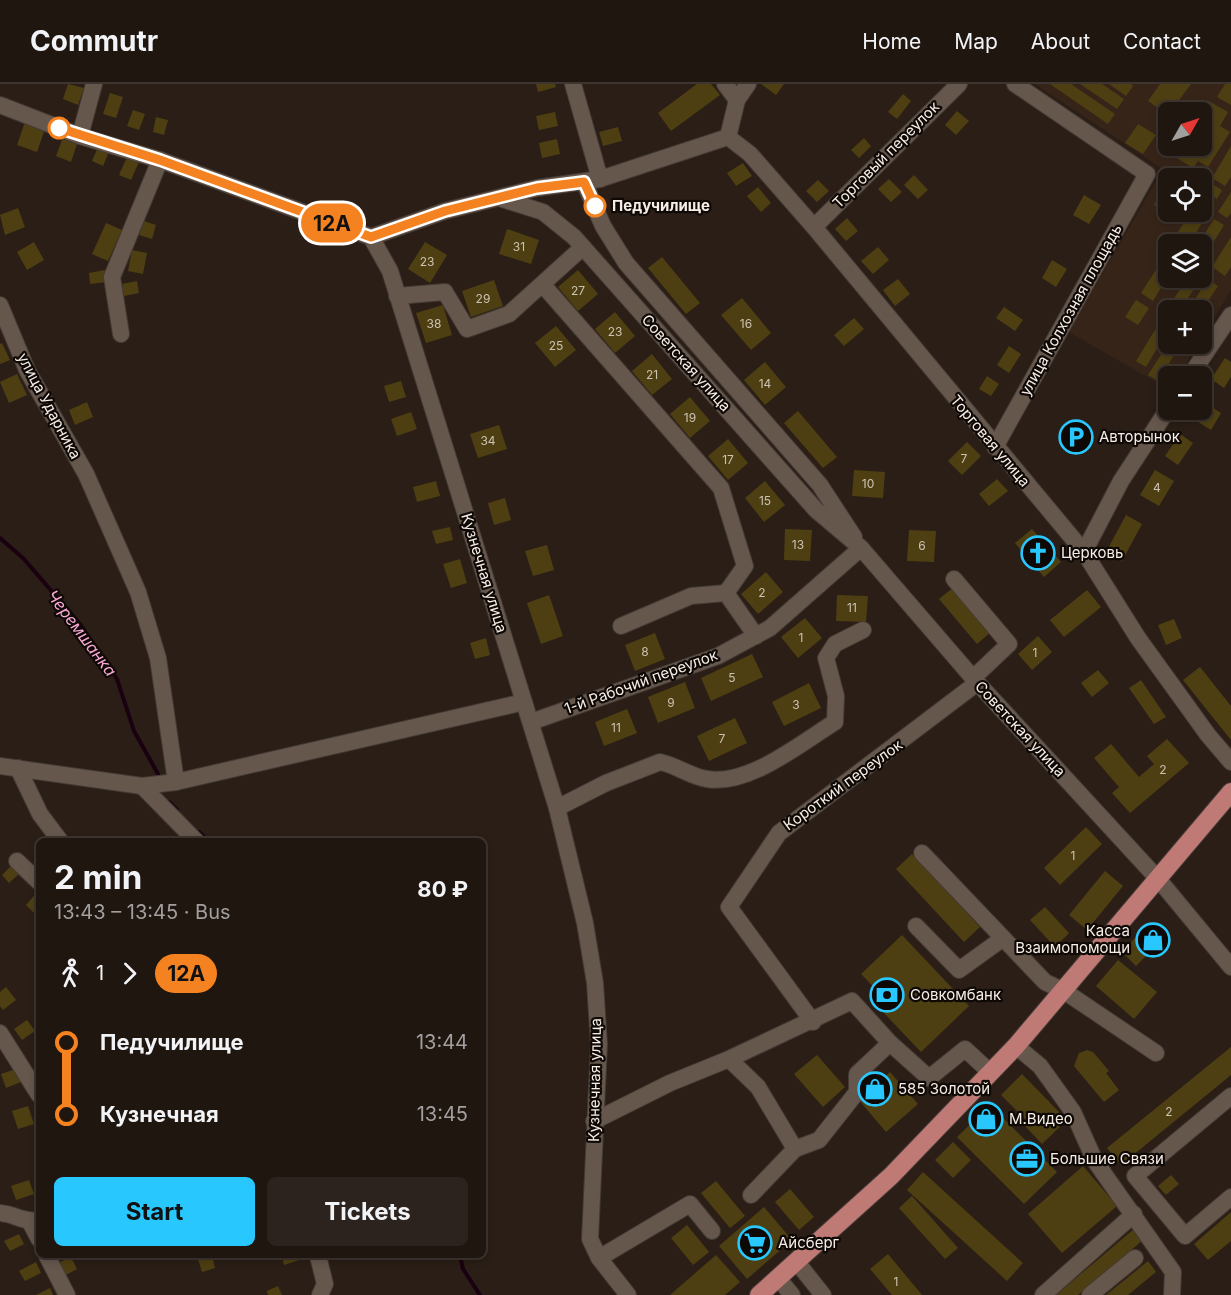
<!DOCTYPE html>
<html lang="en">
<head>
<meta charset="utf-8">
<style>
	body { margin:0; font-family:Inter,sans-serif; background:#2d231e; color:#f1f3f6; height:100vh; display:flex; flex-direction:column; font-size:22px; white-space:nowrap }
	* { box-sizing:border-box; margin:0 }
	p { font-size:20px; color:#a29f9f }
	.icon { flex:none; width:33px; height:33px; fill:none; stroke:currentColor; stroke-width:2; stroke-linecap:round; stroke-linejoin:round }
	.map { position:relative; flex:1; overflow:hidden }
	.panel { position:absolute; left:36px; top:754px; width:450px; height:420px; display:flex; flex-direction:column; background:#201610; border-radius:9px; box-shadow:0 3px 9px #0003,0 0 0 2px #3d3530 }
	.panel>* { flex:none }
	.badge { padding:0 12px; border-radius:20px; font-size:21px; line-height:39px }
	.needle { width:39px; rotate:51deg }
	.controls { position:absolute; left:1158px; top:18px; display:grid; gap:12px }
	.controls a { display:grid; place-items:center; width:54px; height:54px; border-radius:9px; background:#201610; box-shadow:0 3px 9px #0003,0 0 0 2px #3d3530; font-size:30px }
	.map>.badge { position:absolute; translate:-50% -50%; box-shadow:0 0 0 3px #fff }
	.legs { display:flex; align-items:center; gap:9px; height:66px; padding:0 18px; font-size:20px }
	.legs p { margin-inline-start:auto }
	.head { display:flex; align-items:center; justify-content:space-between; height:102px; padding:0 18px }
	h1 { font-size:33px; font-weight:700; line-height:45px }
	.primary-button { display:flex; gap:12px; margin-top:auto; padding:12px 18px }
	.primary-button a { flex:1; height:69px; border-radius:9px; background:#28c8ff; color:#111; font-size:24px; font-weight:700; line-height:69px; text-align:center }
	.primary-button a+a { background:#2d231e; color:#f1f3f6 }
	ul { padding:0 18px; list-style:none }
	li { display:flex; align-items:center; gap:21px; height:72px; font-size:22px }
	li i { display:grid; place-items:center; width:9px; height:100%; margin:0 8px; background:currentColor }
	li i::after { content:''; width:15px; height:15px; margin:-8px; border:4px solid; border-radius:50%; background:#201610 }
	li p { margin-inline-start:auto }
	li:first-child i { background:linear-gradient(#0000 50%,currentColor 0) }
	li:last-child i { background:linear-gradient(currentColor 50%,#0000 0) }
	header { display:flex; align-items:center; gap:36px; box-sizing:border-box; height:84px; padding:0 30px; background:#201610; border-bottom:2px solid #3d3530 }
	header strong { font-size:28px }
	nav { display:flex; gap:33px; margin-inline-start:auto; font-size:21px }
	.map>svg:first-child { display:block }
</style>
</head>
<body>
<header>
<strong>Commutr</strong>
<nav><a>Home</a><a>Map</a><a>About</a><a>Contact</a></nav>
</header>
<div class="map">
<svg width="1231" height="1211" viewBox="0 0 1231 1211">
	<rect width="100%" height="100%" fill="#2a1e16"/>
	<path fill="#362418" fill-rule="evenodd" d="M1035 0H1231V206L1202 254V226H1168V260H1198L1178 292H1168V305L1069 248 1163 85ZM1168 28H1202V62H1168ZM1168 94H1202V128H1168ZM1168 160H1202V194H1168Z"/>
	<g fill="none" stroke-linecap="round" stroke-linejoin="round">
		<g stroke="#1a0010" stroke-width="4">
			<polyline points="0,454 23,474 80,540 117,595 134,647 158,690"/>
			<polyline points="169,718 177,726"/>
			<polyline points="199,748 209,758"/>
			<polyline points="460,1172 463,1185 480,1211"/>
		</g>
	</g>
	<g fill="#4e3f12">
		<polygon points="68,0 84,4 78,21 63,15"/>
		<polygon points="536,0 555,0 556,3 538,8"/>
		<polygon points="697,0 711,0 720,11 671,47 658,29"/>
		<polygon points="761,0 784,0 776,11"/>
		<polygon points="1050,0 1071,0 1115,30 1108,40"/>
		<polygon points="1080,0 1102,0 1124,15 1117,25"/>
		<polygon points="1109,0 1131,0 1133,2 1126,12"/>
		<polygon points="1160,0 1191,0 1168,31 1148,17"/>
		<polygon points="1225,0 1231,0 1231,21 1217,13"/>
		<polygon points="110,9 123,13 116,34 103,30"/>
		<polygon points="903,10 911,17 897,35 888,28"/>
		<polygon points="1207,16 1228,28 1220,42 1230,48 1208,83 1198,77 1193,84 1172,71 1178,62 1202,62 1202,28 1199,28"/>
		<polygon points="133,26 145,30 139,46 127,42"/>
		<polygon points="957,27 969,37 956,51 945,41"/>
		<polygon points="555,28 558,42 539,46 536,32"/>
		<polygon points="156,33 168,36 164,51 153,48"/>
		<polygon points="25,38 45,45 37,68 17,61"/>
		<polygon points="1138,40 1156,51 1143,70 1125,59"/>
		<polygon points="618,43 622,57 603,62 599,48"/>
		<polygon points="65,48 79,54 71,78 56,72"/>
		<polygon points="864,54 871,62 859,74 851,66"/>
		<polygon points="557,55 560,70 542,74 539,59"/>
		<polygon points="1231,62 1231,93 1225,102 1212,94"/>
		<polygon points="98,63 109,68 103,82 92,77"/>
		<polygon points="127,73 139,78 131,96 119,91"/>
		<polygon points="743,79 752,92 736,102 727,89"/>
		<polygon points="914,91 928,106 918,115 904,101"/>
		<polygon points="889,95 902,108 891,118 878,105"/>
		<polygon points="818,96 829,107 817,118 806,107"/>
		<polygon points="1168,99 1168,128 1177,128 1173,134 1154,121"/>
		<polygon points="1210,99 1222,106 1217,115 1205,108"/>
		<polygon points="758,103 771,119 761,128 747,112"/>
		<polygon points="1231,108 1231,129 1227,134 1218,128"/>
		<polygon points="1202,110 1215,118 1189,160 1170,160 1191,128 1202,128"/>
		<polygon points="1084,111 1101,121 1089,140 1073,131"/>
		<polygon points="18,124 25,143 5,151 0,131"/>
		<polygon points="847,134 858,147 846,157 835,145"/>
		<polygon points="1214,135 1224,141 1202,177 1202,160 1198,160"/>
		<polygon points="144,137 156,141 152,155 139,151"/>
		<polygon points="106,139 122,146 108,177 92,170"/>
		<polygon points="507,145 539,156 531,180 499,170"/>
		<polygon points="1231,153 1231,183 1225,192 1212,183"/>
		<polygon points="34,158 44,176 27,186 17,168"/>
		<polygon points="425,158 447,171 430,199 408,185"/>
		<polygon points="878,163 889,176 873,190 861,177"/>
		<polygon points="132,166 147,169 143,190 128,187"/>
		<polygon points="662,173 700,219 686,230 648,184"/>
		<polygon points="1163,175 1168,178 1168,192 1153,217 1141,209"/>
		<polygon points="1052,176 1067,185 1056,203 1042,194"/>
		<polygon points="105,186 107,198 90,200 89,189"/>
		<polygon points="578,186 598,210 578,227 558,203"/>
		<polygon points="1188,194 1200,196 1180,226 1166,226"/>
		<polygon points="898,195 910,210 895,222 883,206"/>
		<polygon points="1208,195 1218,202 1202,226 1188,226"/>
		<polygon points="494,196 503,222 471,233 462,207"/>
		<polygon points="137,197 139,209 124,212 122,200"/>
		<polygon points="742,214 771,249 751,266 721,231"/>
		<polygon points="1136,216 1149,224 1138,241 1125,233"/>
		<polygon points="443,221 452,251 426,259 416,229"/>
		<polygon points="1004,223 1023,236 1015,247 996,234"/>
		<polygon points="615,228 635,252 615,269 595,245"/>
		<polygon points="1163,233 1168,236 1168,246 1146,283 1136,277"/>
		<polygon points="854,234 864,245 844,262 834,251"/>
		<polygon points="556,242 576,266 555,283 535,259"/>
		<polygon points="2,259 10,276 0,280 0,260"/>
		<polygon points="1168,260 1181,260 1158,297 1148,291"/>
		<polygon points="1009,262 1021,270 1009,289 997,281"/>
		<polygon points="652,270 672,295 652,311 632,287"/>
		<polygon points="1225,274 1231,278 1231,293 1224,304 1211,295"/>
		<polygon points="765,278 786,303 765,321 744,296"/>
		<polygon points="17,290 27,311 9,319 0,298"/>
		<polygon points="987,292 999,300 991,312 979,305"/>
		<polygon points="401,297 406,313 389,318 384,302"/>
		<polygon points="690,313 710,337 690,354 670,330"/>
		<polygon points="1202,317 1221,329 1211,346 1190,333 1195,326 1202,326"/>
		<polygon points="87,318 93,333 75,341 69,326"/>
		<polygon points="798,327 837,373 823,384 784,339"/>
		<polygon points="411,328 417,345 397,352 391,335"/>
		<polygon points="499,341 507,365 478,374 470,350"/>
		<polygon points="1180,350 1193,359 1178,381 1165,372"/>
		<polygon points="728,355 748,379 728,396 708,372"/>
		<polygon points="967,358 981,372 962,391 948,377"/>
		<polygon points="854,386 885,388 883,414 852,412"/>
		<polygon points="1155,386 1174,397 1159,422 1140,411"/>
		<polygon points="997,395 1008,407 989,422 979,410"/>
		<polygon points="436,397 440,412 417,418 413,403"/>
		<polygon points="765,397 785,421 764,438 745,414"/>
		<polygon points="505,414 511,436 494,441 488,419"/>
		<polygon points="1126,431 1142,440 1122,477 1106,468"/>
		<polygon points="450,443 453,456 436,460 432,447"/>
		<polygon points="785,445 812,446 810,477 784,476"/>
		<polygon points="1032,445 1061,478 1044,493 1015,459"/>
		<polygon points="909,446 936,447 934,478 907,477"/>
		<polygon points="547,461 554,486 533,492 525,467"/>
		<polygon points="460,475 467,499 451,504 443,480"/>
		<polygon points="766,488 783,508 758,530 741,510"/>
		<polygon points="954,503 991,548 977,560 939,515"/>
		<polygon points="1087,506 1101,523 1064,553 1050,536"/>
		<polygon points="549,511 563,552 541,560 527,519"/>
		<polygon points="837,511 868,512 866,538 836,537"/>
		<polygon points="805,534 822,554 798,574 781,553"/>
		<polygon points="1174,535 1182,554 1166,561 1158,541"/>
		<polygon points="655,549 665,575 635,587 625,561"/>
		<polygon points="1038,552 1052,568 1032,586 1018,570"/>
		<polygon points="486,554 490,571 475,575 470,559"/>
		<polygon points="752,570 763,593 711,617 701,594"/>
		<polygon points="1200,583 1231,622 1231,656 1183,596"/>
		<polygon points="1098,586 1109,599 1092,613 1081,599"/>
		<polygon points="1141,596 1166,633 1154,640 1129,604"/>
		<polygon points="685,598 695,624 658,639 648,613"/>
		<polygon points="809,599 821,624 784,642 772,618"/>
		<polygon points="627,625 637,649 604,662 595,638"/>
		<polygon points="735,634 747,659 709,677 697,652"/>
		<polygon points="1167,655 1189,679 1130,729 1112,709 1119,703 1094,674 1111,660 1139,693 1154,680 1147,672"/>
		<polygon points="1086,743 1102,760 1060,801 1044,784"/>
		<polygon points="912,770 980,843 964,858 896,785"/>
		<polygon points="13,780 21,788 9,799 2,791"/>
		<polygon points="1105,787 1123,802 1087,846 1069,831"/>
		<polygon points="39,806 39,830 37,832 26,821"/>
		<polygon points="1045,823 1069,849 1055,863 1030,836"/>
		<polygon points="1147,841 1162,856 1136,882 1122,868"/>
		<polygon points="902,851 969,922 921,968 883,928 890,920 861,890"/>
		<polygon points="1118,876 1157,908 1134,935 1096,902"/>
		<polygon points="6,903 16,916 3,926 0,922 0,908"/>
		<polygon points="27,936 35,947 22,956 14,945"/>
		<polygon points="1231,963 1231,991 1121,1081 1107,1064"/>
		<polygon points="1087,966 1093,968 1109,987 1106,989 1119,1006 1104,1018 1074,982 1079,969"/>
		<polygon points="817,971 845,1003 823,1023 794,990"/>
		<polygon points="16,985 21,998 6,1004 1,990"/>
		<polygon points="890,988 918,1020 886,1048 858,1015"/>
		<polygon points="1022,990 1067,1036 1042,1060 1025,1042 1029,1039 1001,1011"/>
		<polygon points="990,1021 1057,1088 1024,1120 957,1053"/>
		<polygon points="28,1022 34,1040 18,1045 12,1027"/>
		<polygon points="953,1058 971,1076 953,1094 935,1076"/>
		<polygon points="1083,1082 1117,1122 1062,1169 1028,1130"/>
		<polygon points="923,1088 1023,1179 1007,1197 907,1106"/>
		<polygon points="1171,1091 1179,1100 1166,1111 1158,1102"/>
		<polygon points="29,1096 34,1110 16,1116 11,1102"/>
		<polygon points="716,1097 745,1132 730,1144 701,1109"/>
		<polygon points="790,1105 814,1133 799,1146 775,1118"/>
		<polygon points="912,1112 958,1164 945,1175 899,1124"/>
		<polygon points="764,1123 792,1156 747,1195 719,1162"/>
		<polygon points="1231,1128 1231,1157 1208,1176 1194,1160"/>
		<polygon points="687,1141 709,1168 693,1181 671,1154"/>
		<polygon points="1134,1145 1143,1156 1078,1211 1056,1211"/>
		<polygon points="19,1150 24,1160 10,1167 4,1157"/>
		<polygon points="888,1170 922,1211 892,1211 870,1185"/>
		<polygon points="716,1171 740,1198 725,1211 670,1211"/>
		<polygon points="197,1172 212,1172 215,1184 202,1188"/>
		<polygon points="282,1172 304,1172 305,1174 284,1181"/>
		<polygon points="71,1173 77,1185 64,1192 58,1179"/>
		<polygon points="1148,1177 1156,1188 1128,1211 1106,1211"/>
		<polygon points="36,1178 41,1189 25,1197 19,1187"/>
		<polygon points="278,1202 282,1211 268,1211 267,1207"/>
		<polygon points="50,1204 53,1211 36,1211"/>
	</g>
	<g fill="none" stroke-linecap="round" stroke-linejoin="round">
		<defs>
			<g id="minor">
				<polyline points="573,0 600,95"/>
				<polyline points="725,0 737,16"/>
				<polyline points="0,21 80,52 160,76 371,153 390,187 557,724 585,839 595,899 599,960 590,1155 599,1174 628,1211"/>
				<polyline points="80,52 94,0"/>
				<polyline points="728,53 750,70 814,143 1084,468 1138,554 1208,651 1231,678"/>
				<polyline points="584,98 603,142 626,179 820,401 854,453"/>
				<polyline points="499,114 543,128 574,153 816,426 861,464 973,594 1159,796 1231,883"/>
				<polyline points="814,143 959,0"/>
				<polyline points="371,153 445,127 537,104 600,95 728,53 737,16 748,0"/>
				<polyline points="543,201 721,404 745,482 726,509 756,552"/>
				<polyline points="397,212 445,208 467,245 509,230 583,163"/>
				<polyline points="0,221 27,286 86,390 138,508 158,574 176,698"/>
				<polyline points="121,250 112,193 160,76"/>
				<polyline points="1190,292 1231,231"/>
				<polyline points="995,363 1147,90 1015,0"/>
				<polyline points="1084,468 1121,397 1168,325"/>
				<polyline points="954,495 1009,560 973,594"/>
				<polyline points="621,542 691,512 726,509"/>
				<polyline points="531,638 718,572 770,544 861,464"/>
				<polyline points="0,682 142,702 176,698 524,618"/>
				<polyline points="18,684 40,730 61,758"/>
				<polyline points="142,702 197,758"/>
				<path d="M557 724 606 699 660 678C676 681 691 693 707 695 749 702 801 659 835 638L836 612 826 574 835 560 863 546"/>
				<polyline points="922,769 1045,898 1064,907 1156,969"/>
				<polyline points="17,777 39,798"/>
				<polyline points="916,842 959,886 1002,855"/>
				<polyline points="813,938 729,823 779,749 977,599"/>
				<polyline points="0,949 39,1011"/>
				<polyline points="1016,962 1040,982 1073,1028 1095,1077 1173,1188 1172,1211"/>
				<polyline points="729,975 758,1003 795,1065"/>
				<polyline points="1231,1012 1135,1092 1185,1152 1231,1113"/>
				<polyline points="594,1037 670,999 729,975 852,917 890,959 929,994 965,965 991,989"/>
				<polyline points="751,1111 795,1065 819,1056 857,1008 857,990 890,959"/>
				<path d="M0 1129C14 1130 25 1139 39 1136"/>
				<polyline points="30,1138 39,1155"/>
				<polyline points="47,1172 67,1211"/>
				<polyline points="318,1172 325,1200 320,1211"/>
				<polyline points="599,1174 690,1120 712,1147"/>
				<polyline points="796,1177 823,1211"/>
				<polyline points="778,1194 792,1211"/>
				<polyline points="1043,1211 1134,1130"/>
				<polyline points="1090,1211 1135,1174"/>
			</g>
			<polyline id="major" points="759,1211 891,1092 1016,962 1231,708"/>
		</defs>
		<use href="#minor" stroke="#443a35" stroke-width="18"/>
		<use href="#major" stroke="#443a35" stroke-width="20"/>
		<use href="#minor" stroke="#66574d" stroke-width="16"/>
		<use href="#major" stroke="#c07a76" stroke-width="18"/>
	</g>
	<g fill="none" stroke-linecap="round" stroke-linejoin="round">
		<defs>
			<polyline id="line-1" points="59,44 160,76 371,153 445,127 537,104 584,98 595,122"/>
		</defs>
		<use href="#line-1" stroke="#fff" stroke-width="14"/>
		<use href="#line-1" stroke="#f58220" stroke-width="9"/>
	</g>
	<defs>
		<symbol id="parking-ring" viewBox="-11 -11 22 22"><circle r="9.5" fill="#0f0906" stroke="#28c8ff" stroke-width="1.5"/><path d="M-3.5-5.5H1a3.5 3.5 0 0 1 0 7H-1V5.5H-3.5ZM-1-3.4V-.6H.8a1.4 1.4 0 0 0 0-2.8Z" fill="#28c8ff"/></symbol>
		<symbol id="church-ring" viewBox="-11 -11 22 22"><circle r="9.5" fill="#0f0906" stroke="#28c8ff" stroke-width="1.5"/><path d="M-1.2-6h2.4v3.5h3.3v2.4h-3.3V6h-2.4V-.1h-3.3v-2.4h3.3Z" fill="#28c8ff"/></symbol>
		<symbol id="shop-ring" viewBox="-11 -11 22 22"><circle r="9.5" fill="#0f0906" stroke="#28c8ff" stroke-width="1.5"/><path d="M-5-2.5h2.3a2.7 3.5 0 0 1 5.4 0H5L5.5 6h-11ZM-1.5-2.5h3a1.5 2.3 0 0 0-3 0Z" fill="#28c8ff"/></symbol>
		<symbol id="bank-ring" viewBox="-11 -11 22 22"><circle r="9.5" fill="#0f0906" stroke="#28c8ff" stroke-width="1.5"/><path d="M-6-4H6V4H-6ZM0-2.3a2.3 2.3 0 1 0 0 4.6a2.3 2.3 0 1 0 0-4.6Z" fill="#28c8ff"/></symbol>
		<symbol id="office-ring" viewBox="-11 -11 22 22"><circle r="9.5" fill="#0f0906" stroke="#28c8ff" stroke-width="1.5"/><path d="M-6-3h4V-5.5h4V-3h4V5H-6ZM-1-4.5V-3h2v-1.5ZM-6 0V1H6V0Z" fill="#28c8ff"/></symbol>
		<symbol id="supermarket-ring" viewBox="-11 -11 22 22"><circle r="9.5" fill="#0f0906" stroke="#28c8ff" stroke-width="1.5"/><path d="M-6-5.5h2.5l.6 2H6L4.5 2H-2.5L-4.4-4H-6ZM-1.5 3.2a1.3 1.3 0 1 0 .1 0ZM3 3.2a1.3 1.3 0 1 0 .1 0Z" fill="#28c8ff"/></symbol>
	</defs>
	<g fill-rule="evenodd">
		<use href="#parking-ring" x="1057" y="334" width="38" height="38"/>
		<use href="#church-ring" x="1019" y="450" width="38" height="38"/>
		<use href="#shop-ring" x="1134" y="837" width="38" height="38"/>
		<use href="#bank-ring" x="868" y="892" width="38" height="38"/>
		<use href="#shop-ring" x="856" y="986" width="38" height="38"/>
		<use href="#shop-ring" x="967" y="1016" width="38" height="38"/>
		<use href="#office-ring" x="1008" y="1056" width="38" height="38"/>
		<use href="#supermarket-ring" x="736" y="1140" width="38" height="38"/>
	</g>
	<g fill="#fff" stroke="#f58220" stroke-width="3">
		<circle cx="59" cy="44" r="10"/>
		<circle cx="595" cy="122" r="10"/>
	</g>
	<g text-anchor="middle" stroke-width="4.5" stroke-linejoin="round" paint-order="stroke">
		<g font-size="12" fill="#ccc2b2">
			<text x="519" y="167">31</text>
			<text x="427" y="182">23</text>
			<text x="578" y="211">27</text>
			<text x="483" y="219">29</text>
			<text x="434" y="244">38</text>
			<text x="746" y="244">16</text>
			<text x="615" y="252">23</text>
			<text x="556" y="266">25</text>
			<text x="652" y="295">21</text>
			<text x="765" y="304">14</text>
			<text x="690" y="338">19</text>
			<text x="488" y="361">34</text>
			<text x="964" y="379">7</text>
			<text x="728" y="380">17</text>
			<text x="868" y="404">10</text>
			<text x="1157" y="408">4</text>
			<text x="765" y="421">15</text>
			<text x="798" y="465">13</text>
			<text x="922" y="466">6</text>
			<text x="762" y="513">2</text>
			<text x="852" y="528">11</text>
			<text x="801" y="558">1</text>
			<text x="645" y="572">8</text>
			<text x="1035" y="573">1</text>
			<text x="732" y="598">5</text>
			<text x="671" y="623">9</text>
			<text x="796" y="625">3</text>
			<text x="616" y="648">11</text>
			<text x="722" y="659">7</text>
			<text x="1163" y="690">2</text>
			<text x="1073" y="776">1</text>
			<text x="1169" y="1032">2</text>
			<text x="896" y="1202">1</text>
		</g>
		<g font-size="15" fill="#f6ede7" stroke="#0f0906">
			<text transform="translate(886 71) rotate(-45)" y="5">Торговый переулок</text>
			<text transform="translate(1071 226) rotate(-61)" y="5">улица Колхозная площадь</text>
			<text transform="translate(686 279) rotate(48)" y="5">Советская улица</text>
			<text transform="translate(49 322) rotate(62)" y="5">улица Ударника</text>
			<text transform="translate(990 357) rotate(50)" y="5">Торговая улица</text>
			<text transform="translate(484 489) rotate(73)" y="5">Кузнечная улица</text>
			<text transform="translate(641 598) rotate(-20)" y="5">1-й Рабочий переулок</text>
			<text transform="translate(1020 645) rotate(47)" y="5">Советская улица</text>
			<text transform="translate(843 701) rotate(-36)" y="5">Короткий переулок</text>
			<text transform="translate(595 996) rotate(-89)" y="5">Кузнечная улица</text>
		</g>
		<g font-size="15" font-weight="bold" fill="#f6ede7" stroke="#0f0906" text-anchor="start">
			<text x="612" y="127">Педучилище</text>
		</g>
		<g font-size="15" fill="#f6ede7" stroke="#0f0906" text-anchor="start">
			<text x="1099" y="358">Авторынок</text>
			<text x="1061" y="474">Церковь</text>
			<text x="1130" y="852" text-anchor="end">Касса<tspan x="1130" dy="17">Взаимопомощи</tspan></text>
			<text x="910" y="916">Совкомбанк</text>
			<text x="898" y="1010">585 Золотой</text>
			<text x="1009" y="1040">М.Видео</text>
			<text x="1050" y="1080">Большие Связи</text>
			<text x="778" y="1164">Айсберг</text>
		</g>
		<g font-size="16" font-style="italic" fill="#f9a8d5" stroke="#0f0906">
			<text transform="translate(82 549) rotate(53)" y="6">Черемшанка</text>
		</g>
	</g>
</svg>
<div class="controls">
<a><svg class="needle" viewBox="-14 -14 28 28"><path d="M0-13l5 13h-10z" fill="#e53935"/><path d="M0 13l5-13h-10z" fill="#a29f9f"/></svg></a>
<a><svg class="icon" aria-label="locate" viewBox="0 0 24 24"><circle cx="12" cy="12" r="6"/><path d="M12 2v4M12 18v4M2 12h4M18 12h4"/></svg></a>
<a><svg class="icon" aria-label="layers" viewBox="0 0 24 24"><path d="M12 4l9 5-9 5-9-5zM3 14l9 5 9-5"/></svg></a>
<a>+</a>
<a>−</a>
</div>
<b class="badge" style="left:332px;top:139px;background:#f58220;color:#111">12А</b>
<section class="panel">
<div class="head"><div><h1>2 min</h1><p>13:43 – 13:45 · Bus</p></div><b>80 ₽</b></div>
<div class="legs"><svg class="icon" aria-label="walk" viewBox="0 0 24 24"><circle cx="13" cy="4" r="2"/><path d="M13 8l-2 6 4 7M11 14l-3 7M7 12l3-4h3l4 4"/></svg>1<svg class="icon" aria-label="forward" viewBox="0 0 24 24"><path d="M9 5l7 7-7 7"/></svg><b class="badge" style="background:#f58220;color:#111">12А</b></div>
<ul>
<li><i style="color:#f58220"></i><b>Педучилище</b><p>13:44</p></li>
<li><i style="color:#f58220"></i><b>Кузнечная</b><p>13:45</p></li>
</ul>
<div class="primary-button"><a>Start</a><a>Tickets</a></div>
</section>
</div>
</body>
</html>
